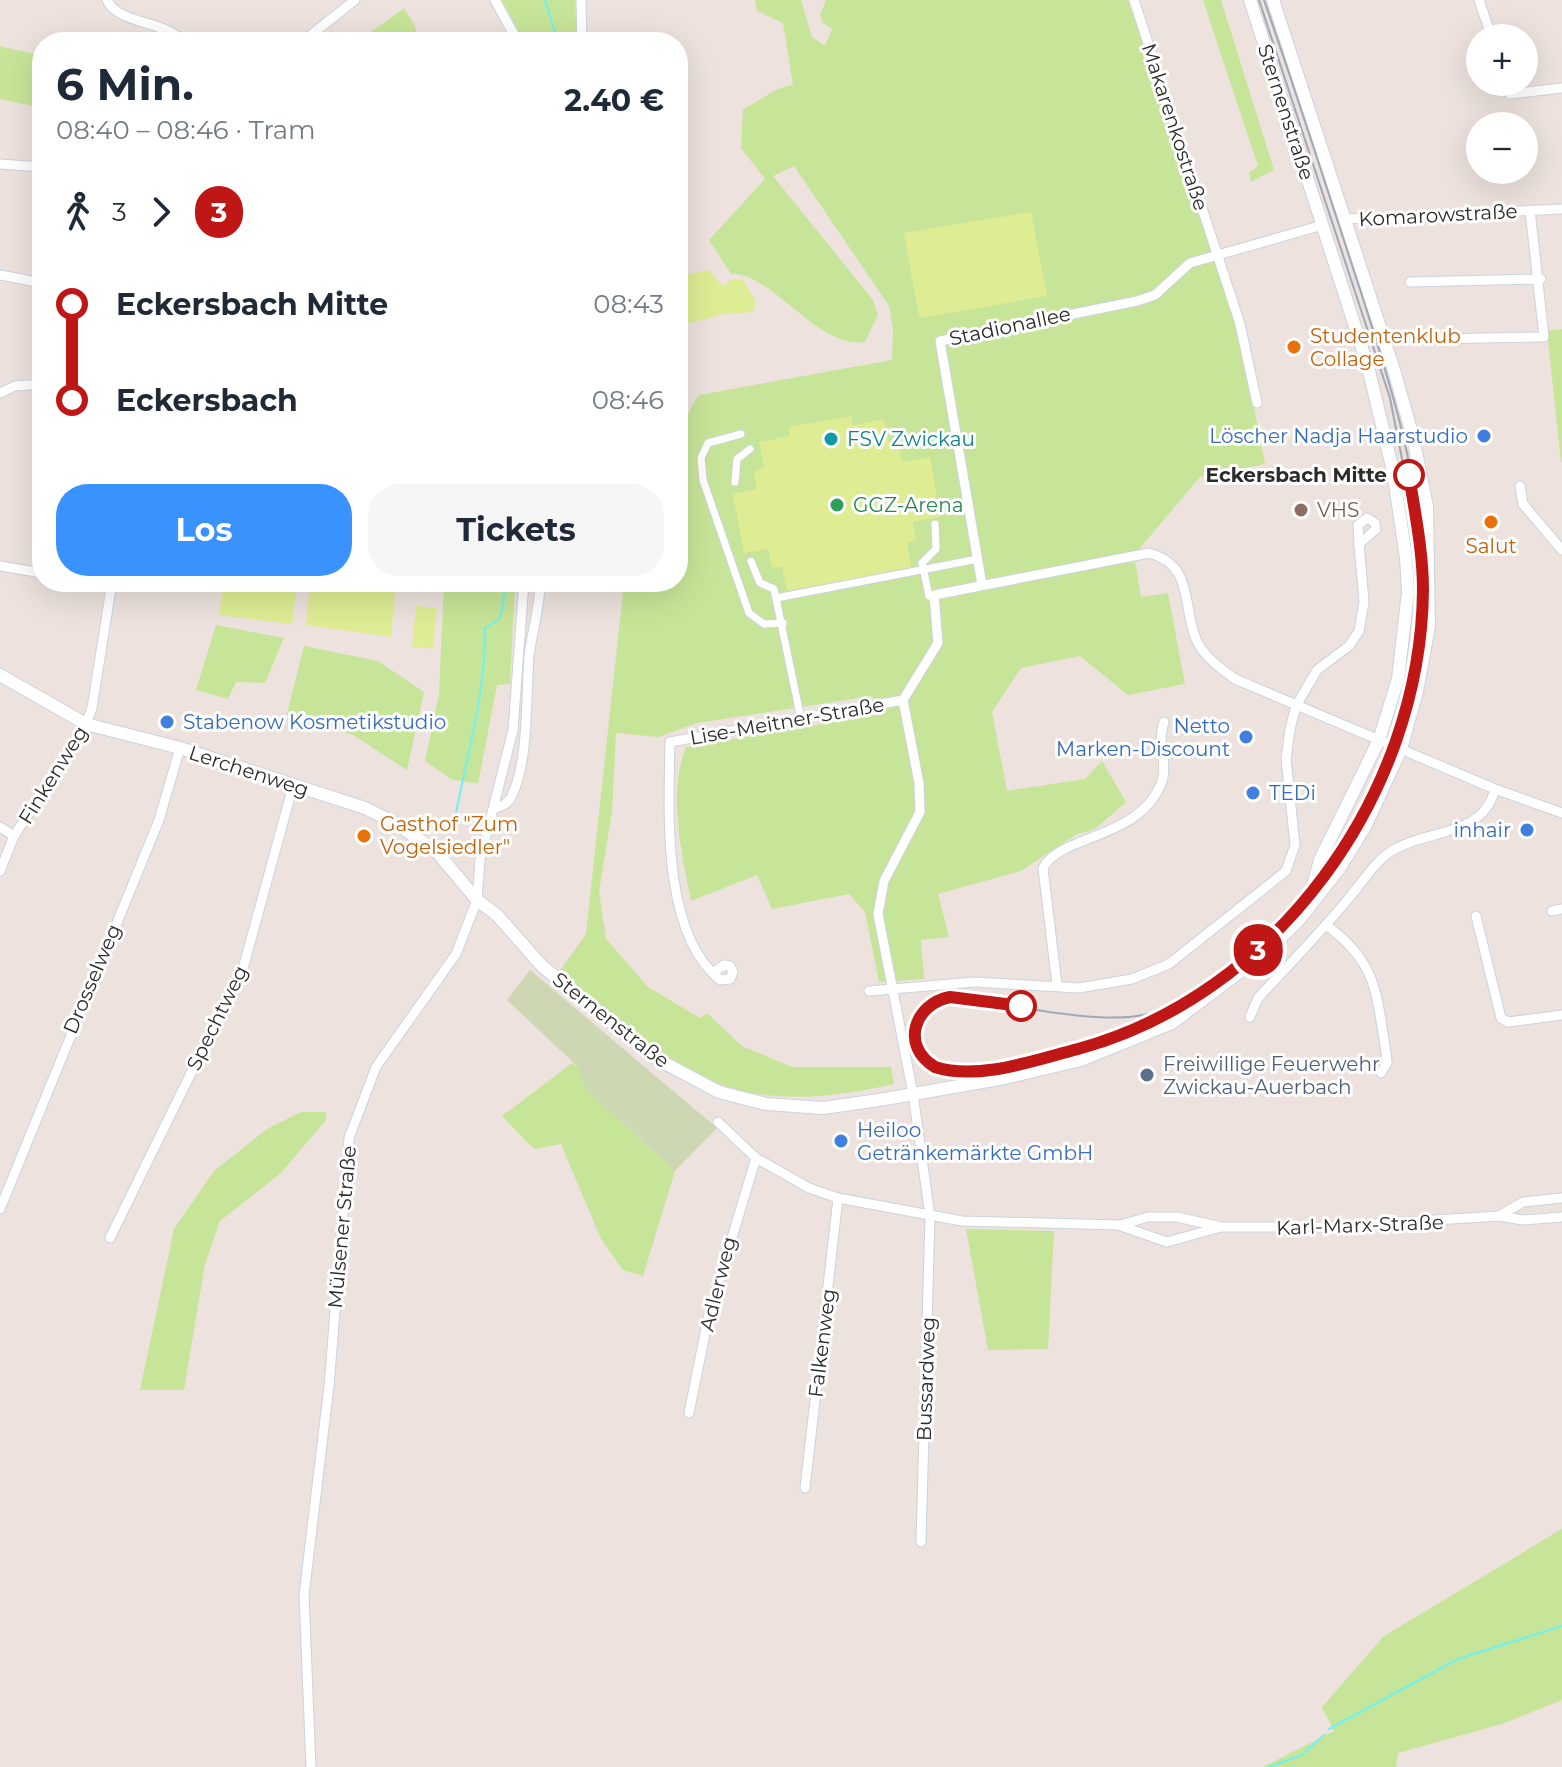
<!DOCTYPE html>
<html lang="de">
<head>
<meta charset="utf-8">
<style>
	body { margin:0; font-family:Montserrat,sans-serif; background:#f6f6f7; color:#1f2937; height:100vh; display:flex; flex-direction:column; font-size:30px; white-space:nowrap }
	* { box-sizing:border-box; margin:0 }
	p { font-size:26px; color:#747a83 }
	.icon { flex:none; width:44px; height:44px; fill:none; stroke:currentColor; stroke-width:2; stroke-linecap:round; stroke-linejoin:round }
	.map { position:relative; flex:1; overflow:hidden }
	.details { position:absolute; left:32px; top:32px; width:656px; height:560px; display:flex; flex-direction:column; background:#fff; border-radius:32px; box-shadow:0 8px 32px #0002 }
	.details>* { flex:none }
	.badge { padding:0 16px; border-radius:26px; font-size:28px; line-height:52px }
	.controls { position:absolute; left:1466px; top:24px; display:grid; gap:16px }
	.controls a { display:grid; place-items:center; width:72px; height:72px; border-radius:50%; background:#fff; box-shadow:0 8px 32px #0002; font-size:40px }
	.map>.badge { position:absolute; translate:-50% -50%; box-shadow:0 0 0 4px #fff }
	.legs { display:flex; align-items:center; gap:12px; height:88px; padding:0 24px; font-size:26px }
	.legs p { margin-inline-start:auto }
	.overview { display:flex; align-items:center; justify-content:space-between; height:136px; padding:0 24px }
	h1 { font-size:44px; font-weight:700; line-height:60px }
	.button { display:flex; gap:16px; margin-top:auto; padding:16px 24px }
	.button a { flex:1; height:92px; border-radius:32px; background:#3992fe; color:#fff; font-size:32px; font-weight:700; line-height:92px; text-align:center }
	.button a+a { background:#f6f6f7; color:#1f2937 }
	ul { padding:0 24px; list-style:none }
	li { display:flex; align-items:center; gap:28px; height:96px; font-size:30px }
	li i { display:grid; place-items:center; width:12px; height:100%; margin:0 10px; background:currentColor }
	li i::after { content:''; width:20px; height:20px; margin:-10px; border:6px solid; border-radius:50%; background:#fff }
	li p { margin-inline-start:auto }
	li:first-child i { background:linear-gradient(#0000 50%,currentColor 0) }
	li:last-child i { background:linear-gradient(currentColor 50%,#0000 0) }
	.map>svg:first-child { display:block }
</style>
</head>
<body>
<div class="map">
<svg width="1562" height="1767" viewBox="0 0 1562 1767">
	<rect width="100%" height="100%" fill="#ede2dd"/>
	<g fill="#c7e598">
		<polygon points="502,0 575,0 577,42 524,42"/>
		<path d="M755 0H801L812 37 825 46 832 29 823 23 820 15 826 0H1128L1240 335 1265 464 1200 477 1134 555 1141 597 1168 593 1185 684 1128 695 1080 656 1021 668 992 712 1007 791 1085 779 1102 761 1126 802 1095 829 1077 834 1021 871 938 894 949 937 921 940 924 979 879 982 865 912 849 894 772 909 757 875 691 901C682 853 667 794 686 747L882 714 872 696 697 723 658 737 616 733 612 811 599 892 606 939 648 987 700 1018 707 1013 742 1046 792 1067H891L894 1084C726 1122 682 1073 559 972L586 934 624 582H678C678 526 665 441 699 395L892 360 893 329 889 306 794 166 773 176 873 300 878 315 865 342C817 350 773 272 731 274L709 240 765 179 741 148 743 109C761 101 774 87 793 85L783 23 757 11Z"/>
		<polygon points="1203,0 1221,0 1274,170 1251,182 1249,173 1258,166"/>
		<polygon points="404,8 415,26 419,42 357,42"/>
		<polygon points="0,46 42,56 42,108 0,99"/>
		<polygon points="1562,329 1562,462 1561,462 1547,331"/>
		<polygon points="444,582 515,582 510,684 497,685 478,784 451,779 425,761 439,694"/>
		<polygon points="216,625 284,638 265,683 236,682 228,699 196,690"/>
		<polygon points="304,646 378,661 424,692 407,770 353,735 287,714"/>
		<polygon points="572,1063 578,1067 587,1090 675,1171 643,1276 623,1270 601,1239 561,1144 534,1149 502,1116"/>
		<polygon points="301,1112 326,1112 326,1120 281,1173 220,1221 205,1264 184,1390 140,1390 174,1229 214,1171 267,1129"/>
		<polygon points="966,1229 1054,1231 1048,1349 988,1350"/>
		<polygon points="1562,1529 1562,1700 1502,1724 1398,1753 1396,1767 1263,1767 1334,1731 1322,1707 1384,1636"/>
	</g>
	<polygon fill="#ced7b3" points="530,970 717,1128 675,1171 587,1090 578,1067 507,1000"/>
	<g fill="#deec93">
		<polygon points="1031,212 1047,296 919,318 904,233"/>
		<polygon points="709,270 723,286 733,279 743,280 756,302 753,312 723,314 684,325 678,321 678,276"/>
		<polygon points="851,416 853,425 884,419 889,444 899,444 902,462 930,457 940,517 913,522 916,540 907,544 912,569 787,592 782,567 772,567 768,549 744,553 733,494 757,489 754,472 764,467 759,442 790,436 789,427"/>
		<polygon points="224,582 297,582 292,624 219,615"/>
		<polygon points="310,582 396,582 391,637 306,625"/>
		<polygon points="416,606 437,608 433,649 412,647"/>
	</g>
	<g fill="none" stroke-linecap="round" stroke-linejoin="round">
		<g stroke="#6df1f1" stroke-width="2">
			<polyline points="545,0 558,42"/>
			<path d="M454 823C466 758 486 694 485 628L500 619 507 582"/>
			<polyline points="1329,1729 1458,1659 1562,1626"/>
			<polyline points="1269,1767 1302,1755 1324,1735"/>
		</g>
		<defs>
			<g id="pedestrian">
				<polyline points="741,434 708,443 701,458 703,480 749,613 764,624 783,623"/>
				<polyline points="735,482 737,459 750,449"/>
				<polyline points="751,561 760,583 774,589 801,719"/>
				<polyline points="929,596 922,563 936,549 935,524"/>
				<polyline points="776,598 978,559"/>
			</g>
			<g id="minor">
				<path d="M107 0C119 25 162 19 184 42"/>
				<polyline points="495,0 518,42"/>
				<polyline points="581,0 582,42"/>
				<polyline points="1134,0 1240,324 1257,403"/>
				<polyline points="1479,0 1492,38"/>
				<polyline points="302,42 355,0"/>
				<polyline points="1506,82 1510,94 1562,88"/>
				<polyline points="0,164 42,167"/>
				<polyline points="1345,219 1562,209"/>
				<polyline points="0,275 42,283"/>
				<polyline points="1410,282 1541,279"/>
				<polyline points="1430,339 1544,337 1530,210"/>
				<polyline points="0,393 15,386 42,384"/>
				<polyline points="1520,486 1523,504 1562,550"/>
				<polygon points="1367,518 1375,523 1376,529 1359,544 1358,525"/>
				<polyline points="0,566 42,573"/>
				<polyline points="95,582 113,585"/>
				<polyline points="982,585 940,341 1137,301 1155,295 1190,263 1323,225"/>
				<path d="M494 808C501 807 506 805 510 799 529 767 526 694 529 656 532 632 540 607 540 582"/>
				<polyline points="0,827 14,836"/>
				<polyline points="0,871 14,836 86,724 92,708 112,582"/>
				<polyline points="1552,911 1562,909"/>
				<polyline points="1476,916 1501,1018 1508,1022 1562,1015"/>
				<path d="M1326 925C1378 963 1376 993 1386 1052L1387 1063 1381 1073"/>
				<path d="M713 973 724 965 730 966 733 972 730 979 720 980C661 932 669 811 670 742L903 700"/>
				<path d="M1057 985 1043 868C1061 834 1138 840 1161 784 1169 764 1156 743 1164 722"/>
				<polyline points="869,991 974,982 1079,988 1132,979 1169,964 1286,871 1295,845 1286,759 1290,729 1296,706 1317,670 1349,646 1359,631 1364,602 1359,544"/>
				<path d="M1250 1017 1258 998C1289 965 1320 933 1349 898 1363 882 1376 859 1395 849 1429 829 1483 837 1495 789"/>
				<polyline points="718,1122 756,1158 809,1188 838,1198 962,1221 1120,1225 1148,1217 1177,1217 1221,1227 1324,1227 1499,1216 1523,1220 1562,1217"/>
				<polyline points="0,1209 159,820 180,748"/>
				<polyline points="1499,1216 1523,1202 1562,1198"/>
				<polyline points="1121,1226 1167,1242 1221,1227"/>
				<polyline points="110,1238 244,965 293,786"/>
				<polyline points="689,1413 709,1314 756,1158"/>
				<polyline points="805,1488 838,1198"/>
				<path d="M921 1542 930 1216 913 1094 878 914 884 881 920 812 919 783 903 700 938 643 934 595 1149 553C1194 565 1182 605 1196 639 1202 655 1221 669 1235 679L1495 789 1562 813"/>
				<polyline points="311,1767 304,1595 329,1386 349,1138 376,1067 456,954 477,900 480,860 513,730 524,582"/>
			</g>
			<g id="tertiary">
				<polyline points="1250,0 1368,367 1393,471 1406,558 1408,592 1398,679 1379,740 1320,860 1309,900"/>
				<polyline points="0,675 86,724 180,748 365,808 397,824 437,852 477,900 497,915 542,966 657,1059 719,1092 766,1104 823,1108 879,1100 1005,1078 1081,1060 1172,1023 1265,953 1298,921 1339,869 1366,825 1401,749 1417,692 1429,626 1427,507 1413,437 1394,370 1273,0"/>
			</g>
		</defs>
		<use href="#pedestrian" stroke="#cbd3dd" stroke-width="9"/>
		<use href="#minor" stroke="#cbd3dd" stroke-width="11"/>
		<use href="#tertiary" stroke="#cbd3dd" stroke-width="14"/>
		<use href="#pedestrian" stroke="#fff" stroke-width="7"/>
		<use href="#minor" stroke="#fff" stroke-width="9"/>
		<use href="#tertiary" stroke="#fff" stroke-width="12"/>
		<path stroke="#9fa8b6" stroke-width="2" d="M1259 0 1390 398C1402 461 1418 526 1418 590 1417 716 1356 851 1264 937 1230 968 1190 1005 1143 1015 1097 1025 1001 1003 950 997 916 1004 897 1048 934 1066 958 1077 989 1069 1014 1064 1130 1040 1240 988 1314 891 1378 806 1421 697 1423 590 1424 479 1384 363 1350 259 1322 173 1294 86 1264 0"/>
	</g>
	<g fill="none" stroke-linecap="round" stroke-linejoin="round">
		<defs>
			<path id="line-1" d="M1021 1006 950 997C914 1004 900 1046 935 1067 978 1081 1035 1060 1078 1049 1277 995 1421 794 1423 590 1423 552 1415 513 1409 475"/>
		</defs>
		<use href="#line-1" stroke="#fff" stroke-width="18"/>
		<use href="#line-1" stroke="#be1716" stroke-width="12"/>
	</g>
	<g fill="#e8710a" stroke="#fff" stroke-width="3">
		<circle cx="1294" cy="347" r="8"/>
		<circle cx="1491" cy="522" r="8"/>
		<circle cx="364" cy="836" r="8"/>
	</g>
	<g fill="#3f7fe0" stroke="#fff" stroke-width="3">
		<circle cx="1484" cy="436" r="8"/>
		<circle cx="167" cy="722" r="8"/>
		<circle cx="1246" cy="737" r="8"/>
		<circle cx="1253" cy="793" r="8"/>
		<circle cx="1527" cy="830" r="8"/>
		<circle cx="841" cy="1141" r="8"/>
	</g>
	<circle fill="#0f9aa8" stroke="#fff" stroke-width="3" cx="831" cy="439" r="8"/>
	<g fill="#fff" stroke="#be1716" stroke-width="4">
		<circle cx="1409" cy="475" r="14"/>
		<circle cx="1021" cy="1006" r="14"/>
	</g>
	<circle fill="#2e9e5b" stroke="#fff" stroke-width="3" cx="837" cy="505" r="8"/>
	<circle fill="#8d6e63" stroke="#fff" stroke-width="3" cx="1301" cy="510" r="8"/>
	<circle fill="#5c6f8a" stroke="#fff" stroke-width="3" cx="1147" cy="1075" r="8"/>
	<g text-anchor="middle" stroke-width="6" stroke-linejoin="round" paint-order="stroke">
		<g font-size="20" fill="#2b2b2b" stroke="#fff">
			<text transform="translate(1286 112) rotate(72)" y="7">Sternenstraße</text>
			<text transform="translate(1175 127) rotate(72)" y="7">Makarenkostraße</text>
			<text transform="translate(1438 215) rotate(-3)" y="7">Komarowstraße</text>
			<text transform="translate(1010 326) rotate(-12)" y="7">Stadionallee</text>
			<text transform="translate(787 721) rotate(-10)" y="7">Lise-Meitner-Straße</text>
			<text transform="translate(249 771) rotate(18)" y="7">Lerchenweg</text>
			<text transform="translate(53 775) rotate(-58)" y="7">Finkenweg</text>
			<text transform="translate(92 979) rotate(-67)" y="7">Drosselweg</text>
			<text transform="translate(217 1018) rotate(-64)" y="7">Spechtweg</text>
			<text transform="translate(611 1020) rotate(38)" y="7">Sternenstraße</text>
			<text transform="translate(1360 1225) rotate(-2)" y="7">Karl-Marx-Straße</text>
			<text transform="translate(342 1227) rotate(-85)" y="7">Mülsener Straße</text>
			<text transform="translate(718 1284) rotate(-76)" y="7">Adlerweg</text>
			<text transform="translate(822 1343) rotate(-83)" y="7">Falkenweg</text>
			<text transform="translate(926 1379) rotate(-88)" y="7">Bussardweg</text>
		</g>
		<g font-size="20" fill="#c56008" stroke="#fff" text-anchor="start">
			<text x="1310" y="343">Studentenklub<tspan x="1310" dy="23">Collage</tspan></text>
			<text x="1491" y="553" text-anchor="middle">Salut</text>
			<text x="380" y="831">Gasthof "Zum<tspan x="380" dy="23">Vogelsiedler"</tspan></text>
		</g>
		<g font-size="20" fill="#366cbe" stroke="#fff" text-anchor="end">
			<text x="1468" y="443">Löscher Nadja Haarstudio</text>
			<text x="183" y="729" text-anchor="start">Stabenow Kosmetikstudio</text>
			<text x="1230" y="733">Netto<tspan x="1230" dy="23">Marken-Discount</tspan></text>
			<text x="1269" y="800" text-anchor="start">TEDi</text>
			<text x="1511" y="837">inhair</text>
			<text x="857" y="1137" text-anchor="start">Heiloo<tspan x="857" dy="23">Getränkemärkte GmbH</tspan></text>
		</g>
		<g font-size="20" fill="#0d838f" stroke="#fff" text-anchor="start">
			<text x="847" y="446">FSV Zwickau</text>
		</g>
		<g font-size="20" font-weight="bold" fill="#2b2b2b" stroke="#fff" text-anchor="end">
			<text x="1387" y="482">Eckersbach Mitte</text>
		</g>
		<g font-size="20" fill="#27864d" stroke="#fff" text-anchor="start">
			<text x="853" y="512">GGZ-Arena</text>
		</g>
		<g font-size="20" fill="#785e54" stroke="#fff" text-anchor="start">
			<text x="1317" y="517">VHS</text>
		</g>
		<g font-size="20" fill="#4e5e75" stroke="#fff" text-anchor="start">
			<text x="1163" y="1071">Freiwillige Feuerwehr<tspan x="1163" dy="23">Zwickau-Auerbach</tspan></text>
		</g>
	</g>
</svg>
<div class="controls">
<a>+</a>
<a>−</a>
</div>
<b class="badge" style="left:1258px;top:950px;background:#be1716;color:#fff">3</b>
<section class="details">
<div class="overview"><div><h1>6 Min.</h1><p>08:40 – 08:46 · Tram</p></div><b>2.40 €</b></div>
<div class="legs"><svg class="icon" aria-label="walk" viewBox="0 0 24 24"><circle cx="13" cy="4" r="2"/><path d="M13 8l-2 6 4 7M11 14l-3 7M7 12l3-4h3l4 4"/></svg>3<svg class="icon" aria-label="forward" viewBox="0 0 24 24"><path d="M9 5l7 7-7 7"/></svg><b class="badge" style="background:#be1716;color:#fff">3</b></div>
<ul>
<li><i style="color:#be1716"></i><b>Eckersbach Mitte</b><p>08:43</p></li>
<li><i style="color:#be1716"></i><b>Eckersbach</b><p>08:46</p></li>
</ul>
<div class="button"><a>Los</a><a>Tickets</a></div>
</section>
</div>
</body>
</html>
